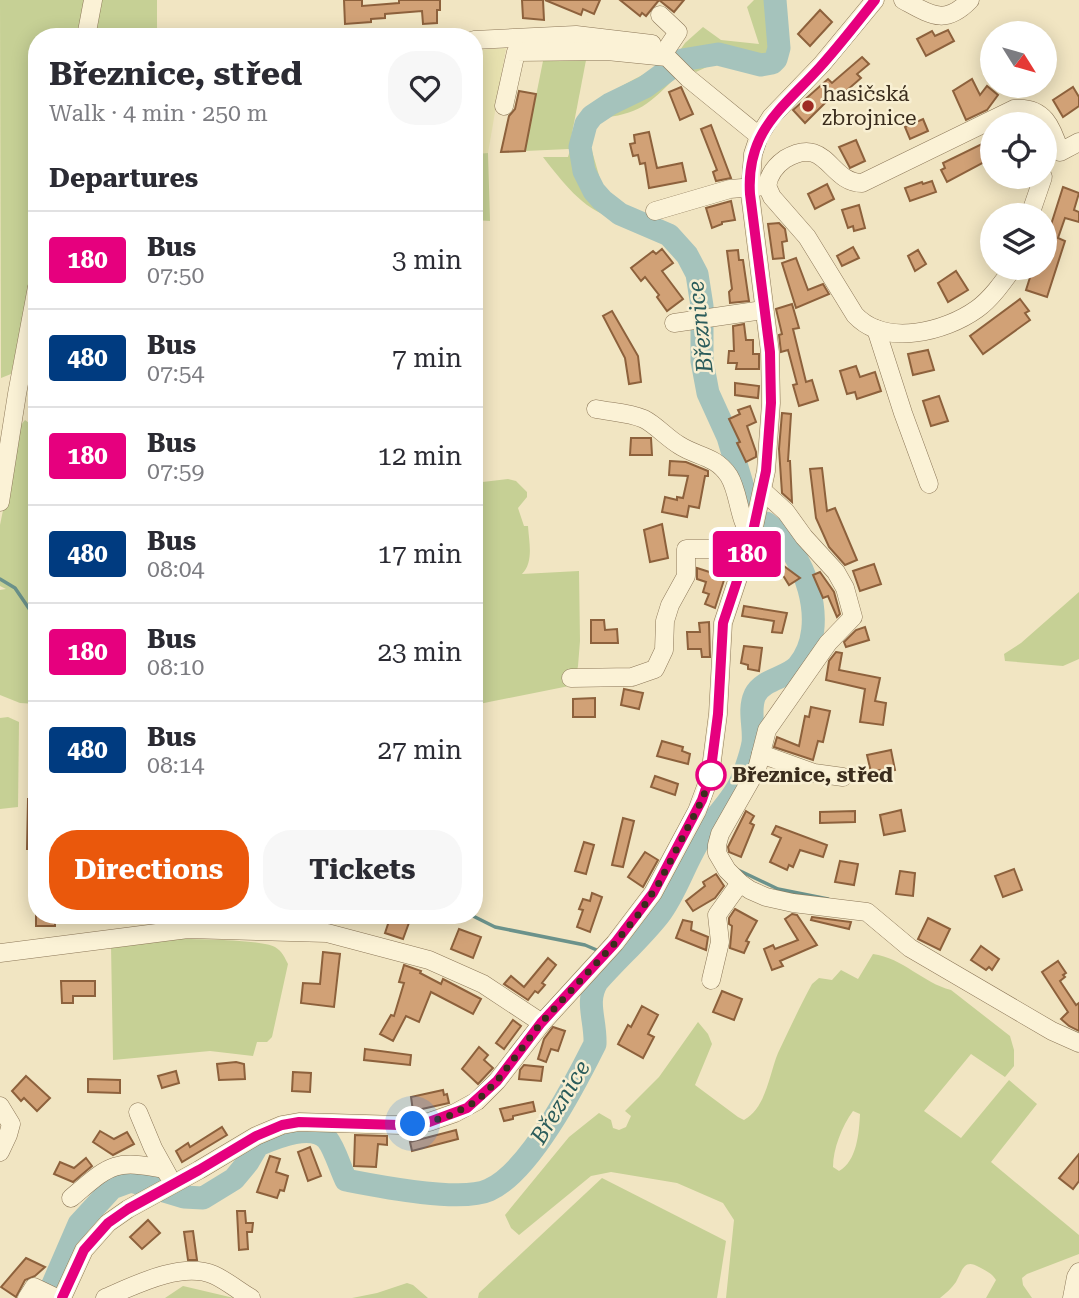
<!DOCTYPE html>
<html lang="en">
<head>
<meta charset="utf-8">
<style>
	body { margin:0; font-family:"Roboto Serif",serif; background:#f7f7f7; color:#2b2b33; height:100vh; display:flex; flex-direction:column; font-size:26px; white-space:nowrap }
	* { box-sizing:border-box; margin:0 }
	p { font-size:23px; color:#7c7c81 }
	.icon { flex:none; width:38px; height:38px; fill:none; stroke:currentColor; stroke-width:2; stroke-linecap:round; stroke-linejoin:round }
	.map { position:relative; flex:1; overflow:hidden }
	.sheet { position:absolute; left:28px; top:28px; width:455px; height:896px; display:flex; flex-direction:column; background:#fff; border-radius:28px; box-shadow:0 4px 18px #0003 }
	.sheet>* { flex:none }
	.badge { padding:0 14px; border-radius:5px; font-size:24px; line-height:46px }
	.needle { width:46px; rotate:127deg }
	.fabs { position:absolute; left:980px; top:21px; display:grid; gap:14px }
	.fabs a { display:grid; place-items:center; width:77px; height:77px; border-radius:50%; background:#fff; box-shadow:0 4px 18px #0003; font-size:35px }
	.you { position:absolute; width:35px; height:35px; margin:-18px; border:5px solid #fff; border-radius:50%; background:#1a73e8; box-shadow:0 0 0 10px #1a73e833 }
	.map>.badge { position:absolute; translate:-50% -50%; box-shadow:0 0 0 4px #fff }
	h2 { padding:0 21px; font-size:26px; line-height:63px }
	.round { display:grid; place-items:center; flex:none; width:74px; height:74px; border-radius:28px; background:#f7f7f7 }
	.headline { display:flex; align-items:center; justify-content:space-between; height:119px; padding:0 21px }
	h1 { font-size:33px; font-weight:700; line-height:52px }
	.button { display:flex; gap:14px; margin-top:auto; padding:14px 21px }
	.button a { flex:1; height:80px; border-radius:28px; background:#ea580c; color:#fff; font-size:28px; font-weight:700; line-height:80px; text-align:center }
	.button a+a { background:#f7f7f7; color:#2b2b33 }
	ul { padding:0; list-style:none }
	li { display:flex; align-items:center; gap:21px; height:98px; padding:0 21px; border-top:2px solid #e1e1e2 }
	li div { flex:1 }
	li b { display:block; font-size:26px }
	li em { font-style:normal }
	li .badge { min-width:77px; font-weight:700; text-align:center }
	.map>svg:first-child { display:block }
</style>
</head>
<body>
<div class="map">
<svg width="1079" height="1298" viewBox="0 0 1079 1298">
	<rect width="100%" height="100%" fill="#f1e5c2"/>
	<polygon fill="#e7e1af" points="506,48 488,153 474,154 474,50"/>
	<g fill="#c6d095" fill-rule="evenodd">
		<polygon points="0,0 85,0 78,37 37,37 37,260 11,374 1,378"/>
		<polygon points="100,0 157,0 157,37 94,37"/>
		<path d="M754 0H784L786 64C764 82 746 69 722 60L696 72 679 59 678 53 685 43 703 27 721 40 759 44 747 7Z"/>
		<polygon points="587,55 569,149 525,151 544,56"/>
		<path d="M665 64 677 76C649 104 639 115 598 118L590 144 602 186 621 205 613 218C583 210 561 180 543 157H568C573 141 576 122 588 110 609 90 639 77 665 64Z"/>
		<polygon points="488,153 490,221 474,220 474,154"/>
		<path d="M37 330V414C19 399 33 351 37 330Z"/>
		<polygon points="25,420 37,429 37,704 20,703 0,695 0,590 6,589 0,586 0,525 20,426"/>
		<path d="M508 479 516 481 527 492V497L518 508 524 526H528C529 542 534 562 522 574L579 571 580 641 578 666 574 685 474 705V483Z"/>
		<polygon points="1079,592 1079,659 1063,666 1005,661 1004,654 1021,643"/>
		<polygon points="8,717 19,722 18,807 0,809 0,718"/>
		<polygon points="146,915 243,915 241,922 148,921"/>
		<path d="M169 939C190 939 259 939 275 947 282 951 285 958 288 964L272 1037 267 1042H257L253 1056 210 1051 113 1060 111 945Z"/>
		<path d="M873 954C903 958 923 983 951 990L1010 1036 1014 1050V1066L1005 1077 971 1054 924 1111 961 1138 1009 1080 1037 1104 991 1162 1079 1235V1254L1027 1274 1022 1278 1023 1285 1032 1298H986L996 1280C992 1273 986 1271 979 1267 964 1258 962 1271 956 1282 952 1288 946 1293 940 1298H726L734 1220 723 1203 677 1183 611 1172 591 1176 519 1235 511 1228 505 1215 569 1137 599 1113 611 1120 613 1128 619 1130 626 1127 631 1116 625 1111 659 1077 698 1022 708 1034 712 1044 695 1085 738 1117 744 1120C766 1108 769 1075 778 1053 789 1030 800 1006 812 984L819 978 832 980 841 970 858 979ZM853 1111 860 1114C859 1133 857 1161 839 1171L833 1167C833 1149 842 1126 853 1111Z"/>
		<polygon points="602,1178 726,1241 717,1298 478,1298 479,1293"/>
		<polygon points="407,1283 413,1285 428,1298 352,1298 377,1293"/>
		<polygon points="183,1286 234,1298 165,1298"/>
	</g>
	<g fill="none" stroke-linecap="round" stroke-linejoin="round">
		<g stroke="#6b928b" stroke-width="3.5">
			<polyline points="0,579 15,588 30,610 37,614"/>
			<polyline points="701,836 706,846"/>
			<polyline points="736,869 778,889 828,899"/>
			<polyline points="471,915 495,927 585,945 599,951"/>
		</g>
		<g stroke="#a5c3bc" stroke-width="23">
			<polyline points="753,513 748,504 728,437 708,393 702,361 702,306 697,274 687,255 669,235 620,214 602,200 594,191 584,171 580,147 586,124 592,116 610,104 645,87 682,60 718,54 761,65 772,63 776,59 779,48 775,0"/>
			<path d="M47 1298 79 1224 112 1188 131 1181 184 1197 203 1198 234 1179 248 1162 258 1145C275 1138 311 1122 327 1139 335 1149 340 1168 346 1180 377 1186 461 1203 489 1190 530 1172 575 1084 595 1044 596 1020 585 1002 597 982 617 959 640 939 659 915 677 892 685 861 702 836 714 817 734 799 742 779 746 768 751 755 753 743 755 728 748 710 755 695 763 679 787 678 798 666 832 626 804 549 766 523"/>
		</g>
	</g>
	<g fill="#d1a176" stroke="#8d613c" stroke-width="2">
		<polygon points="344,0 362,0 362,6 399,3 399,0 440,0 440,10 437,10 437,23 423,24 422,11 385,14 385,18 371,19 371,22 345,24"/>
		<polygon points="522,0 543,0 544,20 523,18"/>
		<polygon points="545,0 600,0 594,14 583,9 581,15"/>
		<polygon points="620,0 684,0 674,12 659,0 646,16 642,13 640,16"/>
		<polygon points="820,10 832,22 810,46 798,34"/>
		<polygon points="948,30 954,41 926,56 917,39 932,31 935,36"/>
		<polygon points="862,57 869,64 857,74 861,78 837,99 834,96 829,99 805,123 793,110 828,79 832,83"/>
		<polygon points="972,79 980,95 987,86 998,95 987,110 966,120 953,91"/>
		<polygon points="681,87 693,114 680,120 669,92"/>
		<polygon points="1073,87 1079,97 1079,106 1063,117 1053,100"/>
		<polygon points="519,91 536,94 525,151 501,152 509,116 515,109"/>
		<polygon points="923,119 928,131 910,139 905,127"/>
		<polygon points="711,125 731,178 716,181 713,172 717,170 701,129"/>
		<polygon points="649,132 657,168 682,163 686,181 649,188 645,163 640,164 638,155 633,156 630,144 635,143 634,135"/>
		<polygon points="992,139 992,158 947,182 941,170 945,168 943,163"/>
		<polygon points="856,140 865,161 850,168 839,147"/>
		<polygon points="932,181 936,192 910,201 905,188 922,182 923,184"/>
		<polygon points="827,184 834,199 815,209 808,194"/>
		<polygon points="1063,187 1079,193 1074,210 1079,212 1079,222 1065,218 1058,238 1065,241 1047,297 1026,290 1033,268 1045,268 1045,236 1047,231 1049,231"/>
		<polygon points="731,201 735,220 722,222 722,224 712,228 706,208"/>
		<polygon points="859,205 865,228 854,231 853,226 848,228 842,210"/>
		<polygon points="779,223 785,229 787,241 782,242 784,258 773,259 768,224"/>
		<polygon points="853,247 859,258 842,266 837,256"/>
		<polygon points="662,249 673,263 662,271 683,299 667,311 657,297 659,295 645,277 641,281 631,268 653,251 656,254"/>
		<polygon points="738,250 739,260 743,260 749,301 730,303 729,292 732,289 727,251"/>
		<polygon points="918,250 926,264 915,271 908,256"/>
		<polygon points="796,258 808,290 823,284 829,294 796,308 782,263"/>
		<polygon points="956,271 968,290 948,302 938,283"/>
		<polygon points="1020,299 1029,311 1025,313 1030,320 983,354 970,336"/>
		<polygon points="792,304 799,328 793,329 806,382 812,380 818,400 799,406 793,385 797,384 788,350 781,352 779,335 782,334 776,309"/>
		<polygon points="612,311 638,356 641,382 629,384 625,358 603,316"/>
		<polygon points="744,324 746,340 753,340 753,354 759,354 759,369 736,369 737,363 728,363 729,351 734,351 733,326"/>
		<polygon points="928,350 934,370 913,375 908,354"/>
		<polygon points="856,366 860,377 875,372 881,391 857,399 855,392 847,394 840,371"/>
		<polygon points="735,383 759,386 758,398 735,395"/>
		<polygon points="939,396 948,421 931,426 923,401"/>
		<polygon points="750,406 756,422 747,426 756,452 756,457 746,462 737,443 740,442 729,419 740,414 738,410"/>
		<polygon points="782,413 791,414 788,461 790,461 792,502 782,493 779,449"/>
		<polygon points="631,438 651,438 652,455 630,455"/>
		<polygon points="670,461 686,462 708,471 708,476 705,476 699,508 689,506 687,517 662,512 665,497 677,500 677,497 683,498 688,476 669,475"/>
		<polygon points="822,468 827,511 835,508 857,560 845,565 829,547 816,518 810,469"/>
		<polygon points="662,524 668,558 650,562 644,530"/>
		<polygon points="765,552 800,578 789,585 784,577 759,559"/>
		<polygon points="874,564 881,584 860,591 853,571"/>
		<polygon points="697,568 725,577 715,608 705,604 709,594 703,592 706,582 697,579"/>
		<polygon points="820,572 834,592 840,614 837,617 828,596 823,598 813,575"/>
		<polygon points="744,606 787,613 782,633 772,632 774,621 742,616"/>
		<polygon points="591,620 604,620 605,630 617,629 618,643 591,643"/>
		<polygon points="709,622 710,657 702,657 701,649 688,649 687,632 700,632 699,623"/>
		<polygon points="865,627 869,640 846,647 844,642 856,630"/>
		<polygon points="744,646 762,648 759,671 748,669 748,665 741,663"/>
		<polygon points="836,652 842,653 839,670 880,678 875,701 886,703 883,725 860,722 865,689 826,680 829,661"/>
		<polygon points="624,689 643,693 639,709 621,705"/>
		<polygon points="595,698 595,717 573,717 573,699"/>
		<polygon points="811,707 830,711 823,742 818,741 813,760 774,747 777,737 799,746 805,716 809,717"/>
		<polygon points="662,741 683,747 682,751 690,754 688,764 657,756"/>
		<polygon points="891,750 895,770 881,773 880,770 871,772 867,755"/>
		<polygon points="655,776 678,784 675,795 651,787"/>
		<polygon points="28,799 37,799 37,849 27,849"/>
		<polygon points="901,810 905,831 884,835 880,815"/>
		<polygon points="746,811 754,816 750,823 754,825 741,857 729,852 728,847"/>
		<polygon points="855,811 855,822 820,823 820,812"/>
		<polygon points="623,818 634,821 623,867 612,865"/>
		<polygon points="776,826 827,845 823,857 800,850 793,867 789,865 787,870 770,862 781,838 772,834"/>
		<polygon points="584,842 594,845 586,874 575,871"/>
		<polygon points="645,852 658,860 643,887 628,877"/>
		<polygon points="840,861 858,864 854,885 835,882"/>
		<polygon points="1014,869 1022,890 1003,897 995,876"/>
		<polygon points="900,871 915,873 913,896 896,894"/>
		<polygon points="716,874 724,886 715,898 693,911 686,901 705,886 703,882"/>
		<polygon points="592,893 602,897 590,932 577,927 583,910 579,909 583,899 590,901"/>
		<polygon points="735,909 757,921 746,941 749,942 744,953 730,948 732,926 729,924 729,918"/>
		<polygon points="792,914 797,915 817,945 780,961 783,966 772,970 764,949 773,945 775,949 798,940 785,919"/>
		<rect x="36" y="915" width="19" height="11"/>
		<polygon points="391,915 410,920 403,939 385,933"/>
		<polygon points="812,917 851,922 849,929 811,920"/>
		<polygon points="928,918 950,929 940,950 918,939"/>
		<polygon points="683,920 692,922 691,930 708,937 706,950 676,938"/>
		<polygon points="459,929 481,937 473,958 451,949"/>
		<polygon points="981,946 999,959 992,970 989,967 986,970 971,960"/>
		<polygon points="323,952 340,954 334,1007 301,1003 303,983 320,984"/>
		<polygon points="548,958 556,965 542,983 545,985 538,993 535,991 528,1000 504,984 511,976 524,987"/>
		<polygon points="1058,961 1066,973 1063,975 1065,977 1060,981 1076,1005 1079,1003 1079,1031 1069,1026 1061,1019 1068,1012 1042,972"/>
		<polygon points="404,965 421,971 420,973 441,984 443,979 481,999 473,1014 431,992 419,1022 406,1016 393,1041 380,1034 391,1015 394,1016 404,983 399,982"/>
		<polygon points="61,981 95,981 95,996 73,996 73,1003 62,1003"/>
		<polygon points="722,991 742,999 734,1020 713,1012"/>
		<polygon points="642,1006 658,1015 648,1034 654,1037 643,1058 618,1044 628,1025 631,1027"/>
		<polygon points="513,1020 521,1026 504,1049 496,1043"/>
		<polygon points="553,1027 565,1031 558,1051 551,1049 546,1062 538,1059 544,1039"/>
		<polygon points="479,1047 488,1055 484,1060 493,1068 478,1084 462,1069"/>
		<polygon points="365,1049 411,1055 410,1065 364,1060"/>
		<polygon points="236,1062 244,1064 245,1079 219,1080 217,1064"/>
		<polygon points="524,1065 543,1067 541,1081 519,1079 520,1070"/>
		<polygon points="176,1071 179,1083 162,1088 158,1076"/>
		<polygon points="293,1072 311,1073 310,1092 292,1091"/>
		<polygon points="26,1076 50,1098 37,1111 24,1098 21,1101 12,1091"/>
		<polygon points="88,1079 120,1080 120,1093 88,1092"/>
		<polygon points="443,1090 444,1095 447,1094 449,1103 413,1111 411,1097"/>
		<polygon points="533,1102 535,1111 513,1116 513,1119 504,1121 500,1109"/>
		<polygon points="222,1127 227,1135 182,1162 176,1151 188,1143 190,1147"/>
		<polygon points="456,1130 458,1139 412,1151 410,1142"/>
		<polygon points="100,1131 114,1139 127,1132 134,1144 113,1155 93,1142"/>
		<polygon points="355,1135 387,1136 387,1145 378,1144 376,1167 354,1166"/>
		<polygon points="310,1147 321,1176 308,1181 298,1152"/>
		<polygon points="1079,1154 1079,1181 1073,1189 1059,1178"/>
		<polygon points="270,1156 280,1159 276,1172 288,1176 284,1191 280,1190 277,1198 257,1192"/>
		<polygon points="86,1158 92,1166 73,1182 54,1174 60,1162 74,1168"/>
		<polygon points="237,1211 245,1211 246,1223 253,1223 252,1232 247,1232 248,1249 239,1250"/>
		<polygon points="148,1220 160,1233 142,1249 130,1237"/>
		<polygon points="193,1231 197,1260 188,1260 184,1232"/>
		<polygon points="26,1258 45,1267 35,1276 25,1280 16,1297 1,1287"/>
	</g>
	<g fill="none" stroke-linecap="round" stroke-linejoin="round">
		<defs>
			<g id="minor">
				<path d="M903 0C931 15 945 26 970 0"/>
				<polyline points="660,15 678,32 668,47"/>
				<polyline points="86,37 93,0"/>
				<polyline points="474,40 576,35 652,44"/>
				<polyline points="504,106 516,52 607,51 667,57 688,78 759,136"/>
				<path d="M767 186C769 174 775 166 785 159 827 134 829 183 862 183L1014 109C1044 106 1052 127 1060 152L1079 142"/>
				<path d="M655 211 730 189 767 186 772 197 807 237 855 315C885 347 945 332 977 309 991 299 1003 282 1013 268"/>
				<polyline points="1030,215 1043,177"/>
				<polyline points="674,323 763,310"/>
				<polyline points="876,329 903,413 929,484"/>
				<path d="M596 409C611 412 630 413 644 419 656 425 667 438 679 445 697 457 715 455 729 476 740 494 738 521 752 536"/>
				<polyline points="763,491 786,512 804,537 836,572 845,588 853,617 828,643 767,730 757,769 720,834 717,845 717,853 727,870 740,883 750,890 766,897 793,903 867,912 910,948 1052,1031 1079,1043"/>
				<polyline points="0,502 17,394 37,287"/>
				<polyline points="571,678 632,677 655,669 664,650 665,621 670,605 686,576 686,549 748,549"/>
				<polyline points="761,754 814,773 843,777"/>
				<polyline points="0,953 188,929 327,933 429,960 483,984 542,1023"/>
				<polyline points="711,980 720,942 717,915 740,883"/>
				<polyline points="0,1106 11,1124 8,1135 0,1152"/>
				<polyline points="138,1112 153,1148 168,1175"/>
				<path d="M71 1198C110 1165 113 1159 164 1169"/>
				<polyline points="27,1298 34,1287 57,1298"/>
				<polyline points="62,1298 84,1250 108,1223 128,1209 199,1170 256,1136 282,1125 299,1122 399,1125 429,1122 455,1113 477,1101 497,1081 542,1023 615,943 653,893 697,811 710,776 718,714 723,623 752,536 766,471 771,403 770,352 750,194 753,154 759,136 771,117 822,64 875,0"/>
				<path d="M105 1298C135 1285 182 1261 214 1275 227 1281 239 1291 251 1298"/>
				<polyline points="1072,1298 1076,1277 1079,1272"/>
			</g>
		</defs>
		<use href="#minor" stroke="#8c7758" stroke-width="19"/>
		<use href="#minor" stroke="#fbf2d6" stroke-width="18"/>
	</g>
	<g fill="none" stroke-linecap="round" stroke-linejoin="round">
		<defs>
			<path id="line" d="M62 1298 84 1250 108 1223 128 1209 199 1170 256 1136 282 1125 299 1122 399 1125 429 1122 467 1108 497 1081 541 1023 615 943 653 893 702 800 710 776 718 714 723 623 752 536 766 471 771 403 770 352 750 194C746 131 782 109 820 67 839 46 857 23 875 0"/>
		</defs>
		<use href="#line" stroke="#fff" stroke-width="16"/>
		<use href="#line" stroke="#e6007e" stroke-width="10"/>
		<polyline stroke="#3b2d1d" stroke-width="7" stroke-dasharray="0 12.6" points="413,1124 445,1118 477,1101 497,1081 541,1023 615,943 638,915 659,883 702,800 711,775"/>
	</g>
	<circle fill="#9f2a24" stroke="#f8efd2" stroke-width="2.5" cx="808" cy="106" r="7"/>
	<circle fill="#fff" stroke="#e6007e" stroke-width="3.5" cx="711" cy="775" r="14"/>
	<g text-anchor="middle" stroke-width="5" stroke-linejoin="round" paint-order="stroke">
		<g font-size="21" fill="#3b2d1d" stroke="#f8efd2" text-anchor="start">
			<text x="822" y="101">hasičská<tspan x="822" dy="24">zbrojnice</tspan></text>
		</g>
		<g font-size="21" font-weight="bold" fill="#3b2d1d" stroke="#f8efd2" text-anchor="start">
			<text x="732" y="782">Březnice, střed</text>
		</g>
		<g font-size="23" font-style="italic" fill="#2b5c5b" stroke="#f8efd2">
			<text transform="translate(700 327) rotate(-96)" y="8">Březnice</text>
			<text transform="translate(560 1102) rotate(-59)" y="8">Březnice</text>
		</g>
	</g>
</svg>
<div class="fabs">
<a><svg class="needle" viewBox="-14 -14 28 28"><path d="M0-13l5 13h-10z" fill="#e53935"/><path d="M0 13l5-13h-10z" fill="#7c7c81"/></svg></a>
<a><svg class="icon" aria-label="locate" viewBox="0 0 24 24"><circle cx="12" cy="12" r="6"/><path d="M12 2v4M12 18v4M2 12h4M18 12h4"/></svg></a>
<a><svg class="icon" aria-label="layers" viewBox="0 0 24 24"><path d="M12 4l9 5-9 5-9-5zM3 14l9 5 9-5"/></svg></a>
</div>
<div class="you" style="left:413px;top:1124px"></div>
<b class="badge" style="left:747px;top:554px;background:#e6007e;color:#fff">180</b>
<section class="sheet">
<div class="headline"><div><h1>Březnice, střed</h1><p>Walk · 4 min · 250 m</p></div><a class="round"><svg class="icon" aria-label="heart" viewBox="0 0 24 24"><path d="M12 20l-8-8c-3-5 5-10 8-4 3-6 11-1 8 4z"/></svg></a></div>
<h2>Departures</h2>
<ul>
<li><span class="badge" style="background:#e6007e;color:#fff">180</span><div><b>Bus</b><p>07:50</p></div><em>3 min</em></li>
<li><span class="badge" style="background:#003b80;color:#fff">480</span><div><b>Bus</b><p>07:54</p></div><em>7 min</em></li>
<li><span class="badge" style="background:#e6007e;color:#fff">180</span><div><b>Bus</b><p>07:59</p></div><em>12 min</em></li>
<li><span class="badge" style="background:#003b80;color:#fff">480</span><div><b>Bus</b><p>08:04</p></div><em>17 min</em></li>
<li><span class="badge" style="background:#e6007e;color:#fff">180</span><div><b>Bus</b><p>08:10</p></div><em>23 min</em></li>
<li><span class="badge" style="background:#003b80;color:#fff">480</span><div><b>Bus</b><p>08:14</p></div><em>27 min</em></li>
</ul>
<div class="button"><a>Directions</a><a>Tickets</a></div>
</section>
</div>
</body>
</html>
